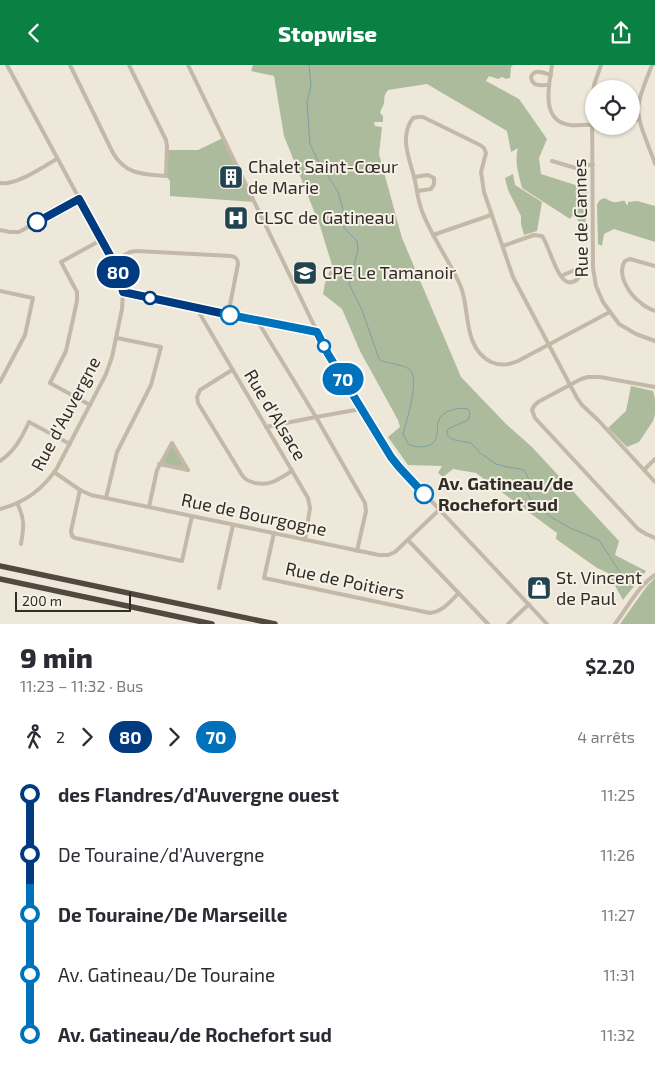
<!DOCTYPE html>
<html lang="fr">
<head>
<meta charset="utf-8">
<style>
	body { margin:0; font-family:"Exo 2",sans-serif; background:#f2f2f3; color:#2b2b33; height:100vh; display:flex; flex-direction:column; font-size:19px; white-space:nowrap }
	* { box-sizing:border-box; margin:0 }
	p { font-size:16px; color:#7c7c81 }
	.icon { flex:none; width:28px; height:28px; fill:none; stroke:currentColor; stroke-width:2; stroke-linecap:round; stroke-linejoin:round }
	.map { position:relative; height:559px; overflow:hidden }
	.panel { display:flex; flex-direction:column; background:#fff; flex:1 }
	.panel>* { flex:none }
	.badge { padding:0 10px; border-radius:16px; font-size:18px; line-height:32px }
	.controls { position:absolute; left:585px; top:15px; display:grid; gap:10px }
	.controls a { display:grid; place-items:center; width:55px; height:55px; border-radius:50%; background:#fff; box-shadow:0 1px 4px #0004; font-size:25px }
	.scale { position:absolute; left:15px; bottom:12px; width:116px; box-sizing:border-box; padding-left:5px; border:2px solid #322c27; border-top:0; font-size:14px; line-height:18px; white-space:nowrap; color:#322c27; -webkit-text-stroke:4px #f6f1e6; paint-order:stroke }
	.map>.badge { position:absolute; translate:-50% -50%; box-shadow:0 0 0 2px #fff }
	.legs { display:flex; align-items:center; gap:8px; height:55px; padding:0 20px; font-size:16px }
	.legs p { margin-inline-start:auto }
	.summary { display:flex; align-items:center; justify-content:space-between; height:85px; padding:0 20px }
	h1 { font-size:28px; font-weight:800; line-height:38px }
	ul { padding:0 20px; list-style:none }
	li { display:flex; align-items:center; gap:18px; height:60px; font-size:19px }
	li i { display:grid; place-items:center; width:8px; height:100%; margin:0 6px; background:currentColor }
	li i::after { content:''; width:12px; height:12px; margin:-6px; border:4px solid; border-radius:50%; background:#fff }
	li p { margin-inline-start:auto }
	li:first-child i { background:linear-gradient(#0000 50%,currentColor 0) }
	li:last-child i { background:linear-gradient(currentColor 50%,#0000 0) }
	header { display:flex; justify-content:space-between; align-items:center; height:65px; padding:0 20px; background:#0b8043; color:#fff; font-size:22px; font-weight:800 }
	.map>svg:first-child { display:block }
</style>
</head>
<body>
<header><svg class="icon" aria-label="back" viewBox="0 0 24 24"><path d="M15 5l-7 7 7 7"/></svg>Stopwise<svg class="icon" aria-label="share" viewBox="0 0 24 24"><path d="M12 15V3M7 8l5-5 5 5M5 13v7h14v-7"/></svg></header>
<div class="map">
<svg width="655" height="559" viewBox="0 0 655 559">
	<rect width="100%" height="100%" fill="#eee8da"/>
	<g fill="#acbb9c">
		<path d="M253 0H513L511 2 510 13 506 14 502 12 498 14 489 11 486 16 519 34 547 74 539 93 541 109 588 124 585 164 576 153 572 151 570 154 522 123C519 110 514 96 518 83L511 87 507 66 427 19 388 25C383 32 385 31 384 38 383 42 381 44 380 48L383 51V57H374L375 61 382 62 379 89 402 173 461 312 506 359 532 382 619 476 615 490 646 506 623 535 608 508 597 503 556 474 557 468 476 408 453 404 443 412 438 408 442 401 408 400 388 372 400 362 398 355 360 286 342 244 323 229 325 218 332 200 320 161 284 71 274 11 251 6Z"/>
		<polygon points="223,73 254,137 170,131 170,116 166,111 167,85 198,85"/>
		<polygon points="513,109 515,120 542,137 537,166 524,170 521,159 521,151 508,125 505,113"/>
		<path d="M605 133C608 135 613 138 617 137 620 137 621 135 625 136L626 139 628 140V137L637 136 655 141V177L614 164 604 169 602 181 598 179 597 140C599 135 601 134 605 133Z"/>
		<polygon points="631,321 653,326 655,334 655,349 653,356 639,377 627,382 608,363 626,346"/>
		<polygon points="172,378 188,405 159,399"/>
		<polygon points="655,513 655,559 620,559 647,521"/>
	</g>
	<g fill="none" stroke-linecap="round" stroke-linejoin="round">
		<path stroke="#7d9fa7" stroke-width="1" d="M309 0 311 21 307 37 310 79 322 104 330 114 338 127 343 144 344 163 357 176 358 185 349 219 362 245 379 294 382 296C388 298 404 300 409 304 421 312 406 357 403 369L409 380C421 383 435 384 437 369 438 365 437 360 438 357 441 345 459 342 468 344L470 348 468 355 448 364 447 366V369L450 373 455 375 471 378 480 388 496 399 507 402 521 404 525 406 529 415 526 427 532 436 551 452 570 463 599 475 619 506 632 518"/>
		<g stroke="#c4b9a8" stroke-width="4">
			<path d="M70 0 113 88C126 110 143 109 166 111L167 81 166 75 129 0"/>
			<polyline points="188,0 324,281 391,392 407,410 547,559"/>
			<path d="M552 0C549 20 540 56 570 60 578 61 586 59 594 60"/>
			<polyline points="601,0 594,20 592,37 593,203 596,221 603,237 619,259 636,269 655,276"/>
			<path d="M652 0C647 13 640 28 638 42 637 57 650 83 655 99"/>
			<path d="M549 20C541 20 532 22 531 12 535 3 543 8 551 10"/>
			<polyline points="631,56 639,54"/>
			<polyline points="552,96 579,104 589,100 593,100"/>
			<polyline points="414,112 428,110 434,113 434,119 431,124 418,126"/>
			<path d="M0 118C16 121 42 102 57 94"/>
			<polyline points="0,165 10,167 19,167 79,134"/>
			<polyline points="433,170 491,150"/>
			<path d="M503 181 534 170 542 171C549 179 558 222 572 217 576 216 579 214 580 209L578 206 575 205 561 211"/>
			<path d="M113 196 130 187 137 186 231 191C236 192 238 194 238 199L228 250"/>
			<path d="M655 201 630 194 625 196C616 210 630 230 641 238 645 242 650 244 655 246"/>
			<polyline points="0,226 33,233 25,270 0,317"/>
			<polyline points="123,227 258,257 317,267"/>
			<polyline points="197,244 308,433 310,443 305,475"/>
			<path d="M610 247 606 249 518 296C509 300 500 301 491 297 463 283 470 246 461 222 450 196 432 173 422 146 417 134 417 121 413 108 408 91 400 70 413 53L418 52H423L480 80 484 83 486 88 481 107 484 127 513 212 577 333 582 340 598 355 655 417"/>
			<polyline points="258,257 316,352 365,438 366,446 357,486"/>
			<path d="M232 305 200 325 197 332 198 338 242 410C245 415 249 416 255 418 272 421 278 414 292 406"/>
			<polyline points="655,322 600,312 588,312 581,314 538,337 534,341 532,345 535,353 638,464 646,469 655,473"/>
			<polyline points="90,340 50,318 66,286 77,236 77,227 61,197 101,175"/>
			<polyline points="266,362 316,352 361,344"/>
			<path d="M0 396C15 386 22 372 29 357L70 379"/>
			<polyline points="159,399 188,405"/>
			<polyline points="644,405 655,394"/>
			<polyline points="54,407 80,425 91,430 379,490 388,490 395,487 439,445"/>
			<polyline points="80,425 71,466 72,471 75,473 182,496 192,451"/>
			<polyline points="106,433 117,387 151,320 161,282 117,273"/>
			<path d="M17 438C25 454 24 462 21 479"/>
			<polyline points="149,442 157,405 172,378 188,405"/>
			<path d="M0 444C24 438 44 423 57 403L106 309 112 292 122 244 123 227 120 214 113 196 7 0"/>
			<path d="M274 468 264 513 430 548C443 547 450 536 459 528"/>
			<polyline points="408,475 488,559"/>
			<polyline points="219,523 233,460"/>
			<polyline points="508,559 529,539"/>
			<path d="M615 559C627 543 639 520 655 510"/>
		</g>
		<g stroke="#52483f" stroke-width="5.5">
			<polyline points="0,501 275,559"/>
			<polyline points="0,514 212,559"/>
		</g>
	</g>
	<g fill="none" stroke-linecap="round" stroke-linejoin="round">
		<defs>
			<polyline id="line-1" points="37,157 79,134 117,203 123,227 230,250"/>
			<polyline id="line-2" points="230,250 317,267 328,289 391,392 399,402 424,429"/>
		</defs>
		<use href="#line-1" stroke="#fff" stroke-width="11"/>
		<use href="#line-2" stroke="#fff" stroke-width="11"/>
		<use href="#line-1" stroke="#003b80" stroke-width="8"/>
		<use href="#line-2" stroke="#0072bc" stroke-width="8"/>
	</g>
	<defs>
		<symbol id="building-square" viewBox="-11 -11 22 22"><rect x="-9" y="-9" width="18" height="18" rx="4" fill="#22444e" stroke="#f6f1e6"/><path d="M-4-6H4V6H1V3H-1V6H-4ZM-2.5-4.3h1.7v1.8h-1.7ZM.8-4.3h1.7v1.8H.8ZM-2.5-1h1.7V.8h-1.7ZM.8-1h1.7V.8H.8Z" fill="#fff"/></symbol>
		<symbol id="hospital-square" viewBox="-11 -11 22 22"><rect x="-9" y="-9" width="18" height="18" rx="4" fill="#22444e" stroke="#f6f1e6"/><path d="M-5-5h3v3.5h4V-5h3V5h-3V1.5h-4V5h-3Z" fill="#fff"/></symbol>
		<symbol id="school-square" viewBox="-11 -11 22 22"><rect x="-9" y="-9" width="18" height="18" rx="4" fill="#22444e" stroke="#f6f1e6"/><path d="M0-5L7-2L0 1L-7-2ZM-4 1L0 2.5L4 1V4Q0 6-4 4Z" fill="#fff"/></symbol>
		<symbol id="shop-square" viewBox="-11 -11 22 22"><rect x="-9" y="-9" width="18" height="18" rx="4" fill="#22444e" stroke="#f6f1e6"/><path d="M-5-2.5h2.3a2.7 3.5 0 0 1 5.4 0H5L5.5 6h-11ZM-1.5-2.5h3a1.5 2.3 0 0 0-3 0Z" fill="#fff"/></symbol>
	</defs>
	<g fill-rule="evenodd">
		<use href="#building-square" x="217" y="98" width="28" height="28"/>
		<use href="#hospital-square" x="222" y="139" width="28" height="28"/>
		<use href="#school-square" x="291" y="194" width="28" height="28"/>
		<use href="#shop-square" x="525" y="509" width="28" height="28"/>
	</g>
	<g fill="#fff" stroke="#003b80" stroke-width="2.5">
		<circle cx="37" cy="157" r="9"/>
		<circle cx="150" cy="233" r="6"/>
	</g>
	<g fill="#fff" stroke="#0072bc" stroke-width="2.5">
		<circle cx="230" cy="250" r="9"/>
		<circle cx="324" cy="281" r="6"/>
		<circle cx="424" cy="429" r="9"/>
	</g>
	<g text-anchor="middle" stroke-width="4" stroke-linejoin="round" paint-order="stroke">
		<g font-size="18" fill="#322c27" stroke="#f6f1e6" text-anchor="start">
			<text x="248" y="108">Chalet Saint-Cœur<tspan x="248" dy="21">de Marie</tspan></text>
			<text x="254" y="159">CLSC de Gatineau</text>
			<text x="322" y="214">CPE Le Tamanoir</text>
			<text x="556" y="519">St. Vincent<tspan x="556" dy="21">de Paul</tspan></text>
		</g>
		<g font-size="18" fill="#322c27" stroke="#f6f1e6">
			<text transform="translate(581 153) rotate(-91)" y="6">Rue de Cannes</text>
			<text transform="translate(66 349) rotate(-62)" y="6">Rue d'Auvergne</text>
			<text transform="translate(275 350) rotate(59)" y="6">Rue d'Alsace</text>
			<text transform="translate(254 450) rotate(12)" y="6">Rue de Bourgogne</text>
			<text transform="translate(345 516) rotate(12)" y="6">Rue de Poitiers</text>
		</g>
		<g font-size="18" font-weight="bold" fill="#322c27" stroke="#f6f1e6" text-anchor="start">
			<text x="438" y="425">Av. Gatineau/de<tspan x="438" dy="21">Rochefort sud</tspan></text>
		</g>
	</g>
</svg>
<div class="controls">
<a><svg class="icon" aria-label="locate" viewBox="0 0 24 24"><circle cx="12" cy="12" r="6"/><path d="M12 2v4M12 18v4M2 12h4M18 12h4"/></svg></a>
</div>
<div class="scale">200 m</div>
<b class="badge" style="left:118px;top:207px;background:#003b80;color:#fff">80</b>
<b class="badge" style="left:343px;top:314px;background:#0072bc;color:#fff">70</b>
</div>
<section class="panel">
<div class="summary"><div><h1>9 min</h1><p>11:23 – 11:32 · Bus</p></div><b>$2.20</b></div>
<div class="legs"><svg class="icon" aria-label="walk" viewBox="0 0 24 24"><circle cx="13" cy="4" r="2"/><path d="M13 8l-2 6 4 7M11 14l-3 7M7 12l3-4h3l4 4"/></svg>2<svg class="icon" aria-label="forward" viewBox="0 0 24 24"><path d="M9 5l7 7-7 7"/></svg><b class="badge" style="background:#003b80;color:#fff">80</b><svg class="icon" aria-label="forward" viewBox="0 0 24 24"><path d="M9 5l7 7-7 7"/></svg><b class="badge" style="background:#0072bc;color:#fff">70</b><p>4 arrêts</p></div>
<ul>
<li><i style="color:#003b80"></i><b>des Flandres/d'Auvergne ouest</b><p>11:25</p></li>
<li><i style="color:#003b80"></i><span>De Touraine/d'Auvergne</span><p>11:26</p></li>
<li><i style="color:#0072bc"></i><b>De Touraine/De Marseille</b><p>11:27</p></li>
<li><i style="color:#0072bc"></i><span>Av. Gatineau/De Touraine</span><p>11:31</p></li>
<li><i style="color:#0072bc"></i><b>Av. Gatineau/de Rochefort sud</b><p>11:32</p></li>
</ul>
</section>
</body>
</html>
